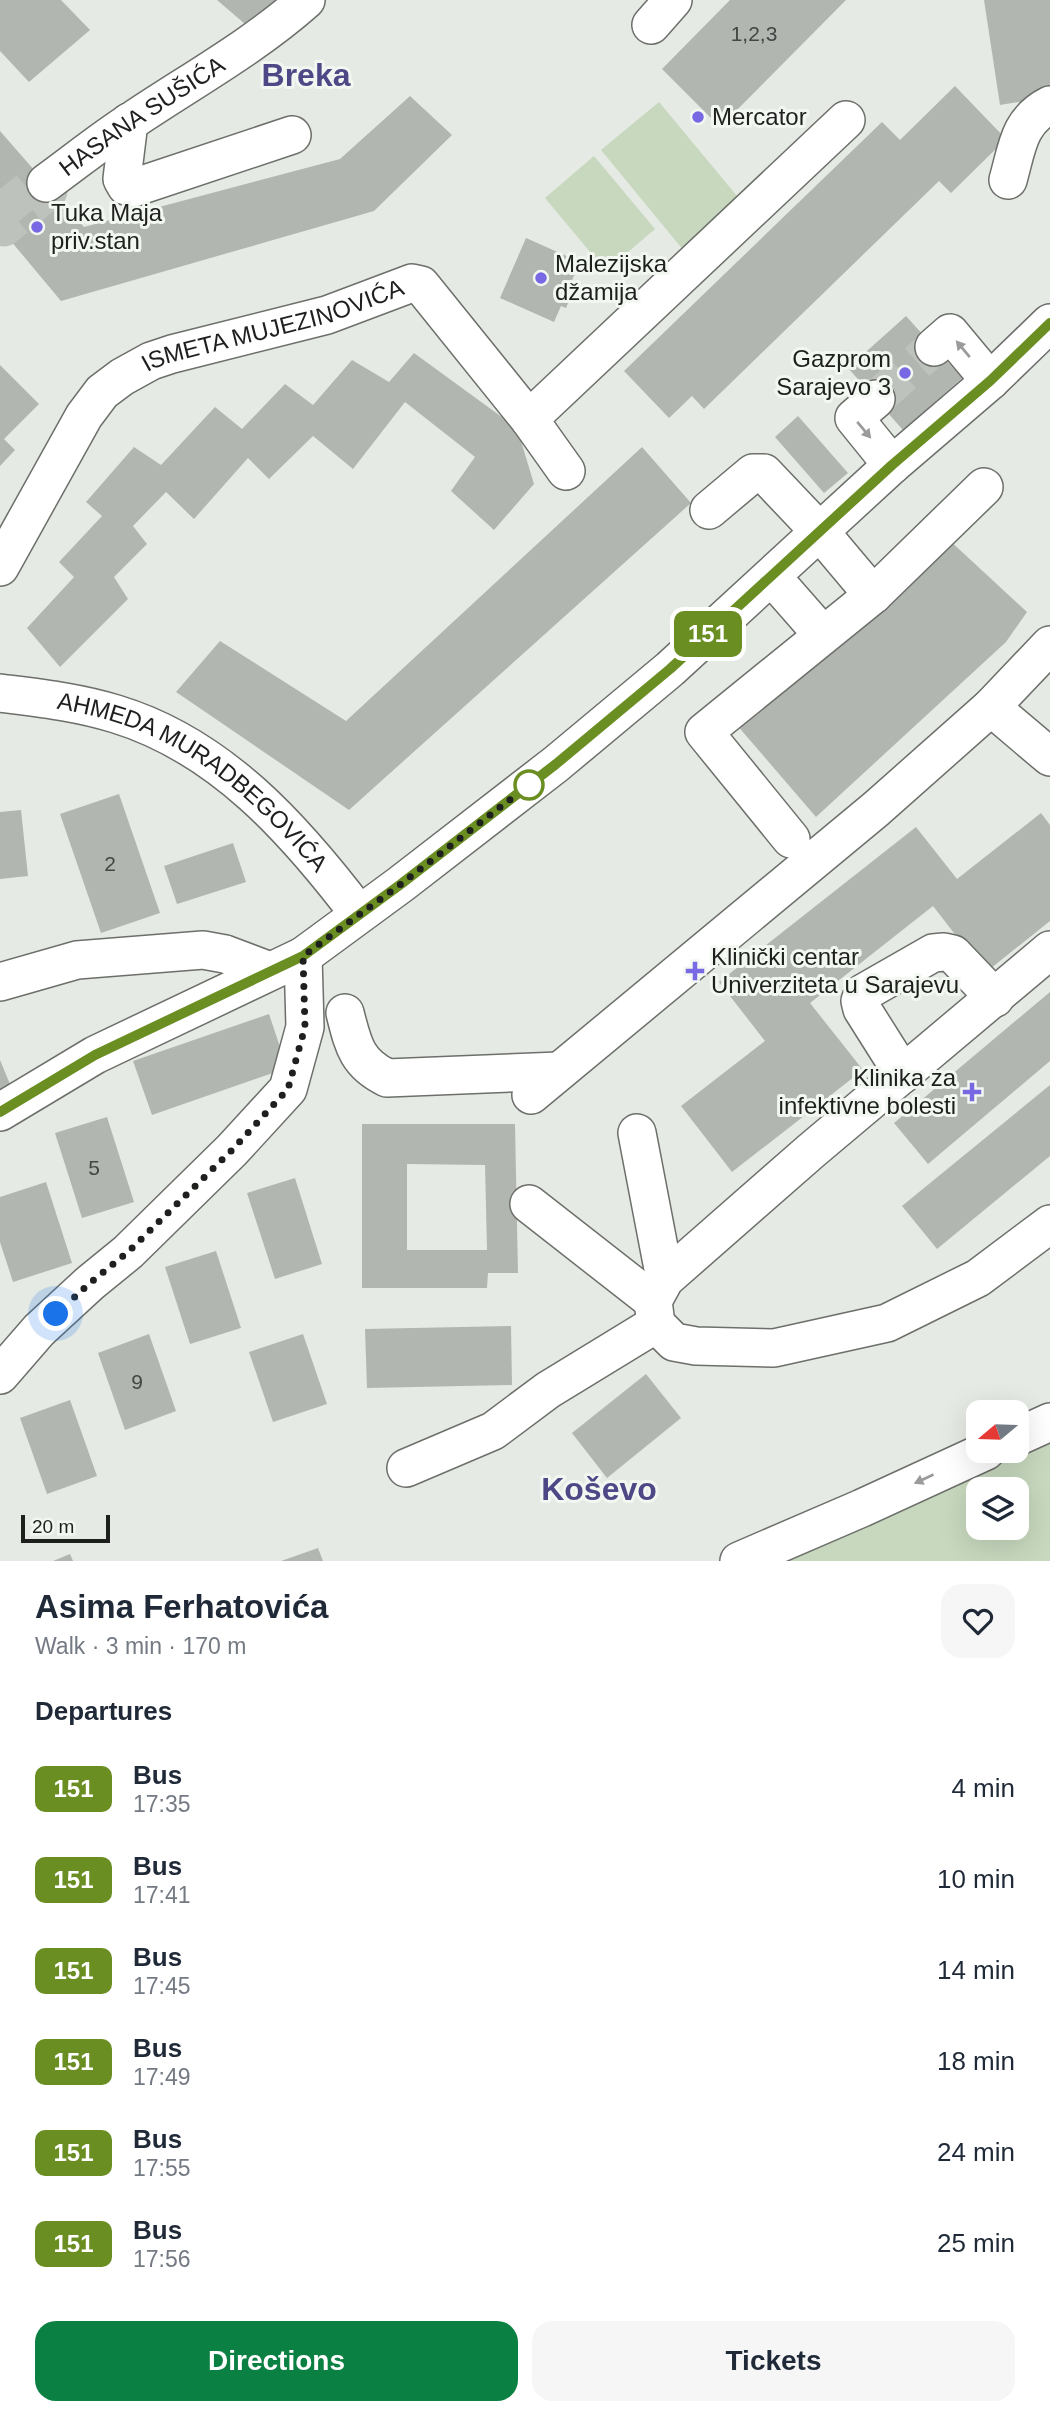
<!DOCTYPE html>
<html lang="en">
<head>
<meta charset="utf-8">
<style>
	body { margin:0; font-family:Arial,sans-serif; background:#f6f6f7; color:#1f2937; height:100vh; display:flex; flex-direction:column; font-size:26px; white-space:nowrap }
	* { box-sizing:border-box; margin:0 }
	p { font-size:23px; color:#747a83 }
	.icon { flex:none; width:38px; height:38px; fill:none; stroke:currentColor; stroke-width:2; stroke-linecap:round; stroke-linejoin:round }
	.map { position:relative; height:1561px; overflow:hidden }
	.sheet { display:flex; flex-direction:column; background:#fff; flex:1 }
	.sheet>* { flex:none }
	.badge { padding:0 14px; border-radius:10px; font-size:24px; line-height:46px }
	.needle { width:46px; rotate:251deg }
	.tools { position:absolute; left:966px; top:1400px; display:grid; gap:14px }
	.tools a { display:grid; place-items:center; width:63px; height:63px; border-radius:14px; background:#fff; box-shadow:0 7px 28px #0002; font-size:35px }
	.scale { position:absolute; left:21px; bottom:18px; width:89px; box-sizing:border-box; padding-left:7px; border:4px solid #1e201e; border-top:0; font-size:19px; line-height:24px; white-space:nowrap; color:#1e201e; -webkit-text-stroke:5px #f3f7f1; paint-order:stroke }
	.you { position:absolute; width:35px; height:35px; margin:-18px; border:5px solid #fff; border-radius:50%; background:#1a73e8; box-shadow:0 0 0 10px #1a73e833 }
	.map>.badge { position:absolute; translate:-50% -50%; box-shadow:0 0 0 4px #fff }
	h2 { padding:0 35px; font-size:26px; line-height:63px }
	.round { display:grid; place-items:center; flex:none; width:74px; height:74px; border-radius:21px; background:#f6f6f7 }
	.overview { display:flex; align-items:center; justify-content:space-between; height:119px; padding:0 35px }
	h1 { font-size:33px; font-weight:700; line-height:52px }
	.cta { display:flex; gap:14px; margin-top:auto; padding:14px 35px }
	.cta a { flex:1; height:80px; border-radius:21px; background:#0b8043; color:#fff; font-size:28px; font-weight:700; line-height:80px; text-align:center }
	.cta a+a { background:#f6f6f7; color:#1f2937 }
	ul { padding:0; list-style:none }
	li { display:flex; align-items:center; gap:21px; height:91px; padding:0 35px }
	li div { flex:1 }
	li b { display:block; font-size:26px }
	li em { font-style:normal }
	li .badge { min-width:77px; font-weight:700; text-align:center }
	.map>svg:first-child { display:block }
</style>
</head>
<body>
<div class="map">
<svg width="1050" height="1561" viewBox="0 0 1050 1561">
	<rect width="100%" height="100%" fill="#e6eae4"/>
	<g fill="#c7d8be" fill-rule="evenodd">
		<polygon points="659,102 747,208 689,257 601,150"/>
		<polygon points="594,156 655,229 606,271 545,198"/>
		<path d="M1050 1439V1561H787ZM978 1489H1017V1528H978Z"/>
	</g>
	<g fill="#b2b6b1" fill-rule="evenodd">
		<polygon points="0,0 61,0 90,30 29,82 0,51"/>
		<polygon points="217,0 280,0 252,30"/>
		<polygon points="730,0 846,0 720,127 662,69"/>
		<polygon points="984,0 1050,0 1050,97 1000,105"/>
		<polygon points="955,86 1006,139 951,193 939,181 704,409 692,396 669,418 624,371 882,122 900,140"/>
		<polygon points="410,96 452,135 374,211 61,301 0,228 0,131 84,227 340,159"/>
		<polygon points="526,238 580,262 566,294 571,296 566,308 561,306 554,322 500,298"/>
		<polygon points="906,316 962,378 903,430 848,368"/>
		<polygon points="414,353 517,428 534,484 494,530 451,491 475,457 405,402 353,469 313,436 269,479 248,458 194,519 166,492 133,526 147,544 114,577 128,599 60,667 27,628 74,577 59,562 102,516 86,502 134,447 161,465 215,407 242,429 285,384 313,405 352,360 389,382"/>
		<polygon points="0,365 39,404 4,439 15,450 0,466"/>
		<polygon points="798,416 848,473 824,493 775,437"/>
		<polygon points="642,447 691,503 349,810 176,692 220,641 346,721"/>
		<polygon points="947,538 1027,612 1006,642 816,817 736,724"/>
		<polygon points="119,794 160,913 101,933 60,814"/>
		<polygon points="21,810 28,876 0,879 0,812"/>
		<polygon points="1041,813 1050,825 1050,921 985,973 933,906 810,1003 863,1070 732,1172 681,1106 765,1041 719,982 916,827 957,879"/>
		<polygon points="233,843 246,882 177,904 164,866"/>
		<polygon points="1050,992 1050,1061 928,1164 894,1123"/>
		<polygon points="269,1014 287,1068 152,1115 133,1061"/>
		<polygon points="0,1060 12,1089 0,1094"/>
		<polygon points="1050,1085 1050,1156 937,1249 902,1206"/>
		<polygon points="107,1117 134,1202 82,1218 55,1133"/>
		<path d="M362 1124H515L518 1273H488L487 1288H362ZM407 1164 485 1165 487 1250H407Z"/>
		<polygon points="295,1178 322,1264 275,1279 247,1193"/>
		<polygon points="46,1182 72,1263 13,1282 0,1242 0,1197"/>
		<polygon points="216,1251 241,1328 190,1344 165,1267"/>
		<polygon points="511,1326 512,1385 367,1388 365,1329"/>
		<polygon points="149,1334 176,1411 125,1430 98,1353"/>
		<polygon points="303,1334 327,1404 273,1422 249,1352"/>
		<polygon points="646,1374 681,1418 607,1478 572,1433"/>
		<polygon points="70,1400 97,1476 47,1494 20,1418"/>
		<polygon points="318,1548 323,1561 281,1561"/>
		<polygon points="70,1554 73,1561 53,1561"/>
	</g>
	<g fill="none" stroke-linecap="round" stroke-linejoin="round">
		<g stroke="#bec2bc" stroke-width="37" stroke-dasharray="37 18" stroke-linecap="butt">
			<polyline points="0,213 40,180 46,183 49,191 4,228 0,226"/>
			<polyline points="876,399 934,347"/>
		</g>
		<defs>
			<g id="minor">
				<polyline points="651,25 673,0"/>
				<polyline points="129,122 122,179 126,186 133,188 292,135"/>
				<path d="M1008 180C1017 149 1018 121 1050 105"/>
				<path id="s1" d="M46 183C75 162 103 139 133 120 191 81 253 47 306 0"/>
				<polyline points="934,347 950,333 990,381"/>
				<polyline points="876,399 854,418 892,465"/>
				<polyline points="529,419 846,120"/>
				<polyline points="709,510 753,473 764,473 820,532 873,595"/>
				<path id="s2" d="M0 567 84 416 102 392 122 377 151 361 172 354 327 315 412 283 421 285 529 419 566 471"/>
				<polyline points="772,577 822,634"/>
				<path id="s3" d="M0 693C39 698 78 702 116 714 221 746 295 830 359 914"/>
				<polyline points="991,707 1050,757"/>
				<polyline points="791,839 704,732 873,595 984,487"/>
				<polyline points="1050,950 811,1151 665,1279 653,1301 656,1324 674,1342 696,1346 774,1348 887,1323 978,1278 1050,1224"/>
				<polyline points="0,982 77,960 203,950 225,954 270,971"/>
				<path d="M345 1013C353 1044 356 1063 387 1078L559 1071"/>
				<polyline points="903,1074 862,1009 860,1001 863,993 933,953 944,952 953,954 995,998"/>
				<polyline points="531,1095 876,809 991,707 1050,645"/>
				<polyline points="0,1112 95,1055 303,956 401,884 556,764 670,669 892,465 990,381 1050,323"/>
				<polyline points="637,1133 665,1279"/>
				<polyline points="529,1204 653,1301"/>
				<polyline points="0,1375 39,1330 90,1283 128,1252 232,1150 288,1089 305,1027 303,956"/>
				<polyline points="1017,1437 1050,1422"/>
				<polyline points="406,1468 493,1431 548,1390 656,1324"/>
				<polyline points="739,1561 862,1508 986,1451"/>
			</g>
		</defs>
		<use href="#minor" stroke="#6c6f6a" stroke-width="40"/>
		<use href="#minor" stroke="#fff" stroke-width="37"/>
	</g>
	<defs><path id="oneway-solid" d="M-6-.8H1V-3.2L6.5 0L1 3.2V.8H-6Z" transform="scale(1.75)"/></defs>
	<g fill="#9a9b9a">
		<use href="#oneway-solid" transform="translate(963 349) rotate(-130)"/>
		<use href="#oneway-solid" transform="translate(864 430) rotate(50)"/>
		<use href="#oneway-solid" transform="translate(924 1479) rotate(155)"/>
	</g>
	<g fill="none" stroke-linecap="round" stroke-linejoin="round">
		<defs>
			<polyline id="line" points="0,1112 95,1055 303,956 401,884 556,764 670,669 892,465 990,381 1050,323"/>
		</defs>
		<use href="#line" stroke="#fff" stroke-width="16"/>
		<use href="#line" stroke="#6b8e23" stroke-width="10"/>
		<polyline stroke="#1e201e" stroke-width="7" stroke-dasharray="0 12.6" points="56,1314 90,1283 128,1252 232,1150 288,1089 305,1027 303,956 401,884 534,781 529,785"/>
	</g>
	<g fill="#7868e3" stroke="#f3f7f1" stroke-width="2.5">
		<circle cx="698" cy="117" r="7"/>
		<circle cx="37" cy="227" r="7"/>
		<circle cx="541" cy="278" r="7"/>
		<circle cx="905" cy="373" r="7"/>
		<path d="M691.5 960.5h7v7h7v7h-7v7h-7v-7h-7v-7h7z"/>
		<path d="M968.5 1081.5h7v7h7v7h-7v7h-7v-7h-7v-7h7z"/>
	</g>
	<circle fill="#fff" stroke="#6b8e23" stroke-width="3.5" cx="529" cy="785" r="14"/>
	<g text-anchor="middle" stroke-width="6" stroke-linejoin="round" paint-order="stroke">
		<g font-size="21" fill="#434643">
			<text x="754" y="41">1,2,3</text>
			<text x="110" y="871">2</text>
			<text x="94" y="1175">5</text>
			<text x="137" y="1389">9</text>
		</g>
		<g font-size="24" fill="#1e201e" stroke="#f3f7f1">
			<text dy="8" stroke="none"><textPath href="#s1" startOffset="117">HASANA SUŠIĆA</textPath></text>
			<text dy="8" stroke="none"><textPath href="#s2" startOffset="388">ISMETA MUJEZINOVIĆA</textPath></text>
			<text dy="8" stroke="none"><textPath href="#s3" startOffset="219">AHMEDA MURADBEGOVIĆA</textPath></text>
		</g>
		<g font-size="24" fill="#1e201e" stroke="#f3f7f1" text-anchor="start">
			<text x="712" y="125">Mercator</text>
			<text x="51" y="221">Tuka Maja<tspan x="51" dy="28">priv.stan</tspan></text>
			<text x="555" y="272">Malezijska<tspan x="555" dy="28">džamija</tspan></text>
			<text x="891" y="367" text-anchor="end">Gazprom<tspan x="891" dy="28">Sarajevo 3</tspan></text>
			<text x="711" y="965">Klinički centar<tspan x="711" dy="28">Univerziteta u Sarajevu</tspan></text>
			<text x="956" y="1086" text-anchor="end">Klinika za<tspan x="956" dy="28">infektivne bolesti</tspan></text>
		</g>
		<g font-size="32" font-weight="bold" fill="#4e4886" stroke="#f3f7f1">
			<text x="306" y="86">Breka</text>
			<text x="599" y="1500">Koševo</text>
		</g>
	</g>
</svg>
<div class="tools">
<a><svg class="needle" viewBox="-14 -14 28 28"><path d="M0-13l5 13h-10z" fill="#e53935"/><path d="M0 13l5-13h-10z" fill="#747a83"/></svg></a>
<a><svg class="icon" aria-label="layers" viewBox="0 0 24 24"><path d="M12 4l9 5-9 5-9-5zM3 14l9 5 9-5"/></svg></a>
</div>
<div class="scale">20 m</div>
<div class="you" style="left:56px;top:1314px"></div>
<b class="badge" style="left:708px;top:634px;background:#6b8e23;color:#fff">151</b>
</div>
<section class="sheet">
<div class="overview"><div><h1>Asima Ferhatovića</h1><p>Walk · 3 min · 170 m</p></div><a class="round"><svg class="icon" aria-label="heart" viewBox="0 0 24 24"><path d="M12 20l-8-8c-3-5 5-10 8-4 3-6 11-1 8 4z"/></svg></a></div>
<h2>Departures</h2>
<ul>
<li><span class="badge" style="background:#6b8e23;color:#fff">151</span><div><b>Bus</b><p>17:35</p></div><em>4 min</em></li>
<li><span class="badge" style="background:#6b8e23;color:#fff">151</span><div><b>Bus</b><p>17:41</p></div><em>10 min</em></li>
<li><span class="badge" style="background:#6b8e23;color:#fff">151</span><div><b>Bus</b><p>17:45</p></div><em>14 min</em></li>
<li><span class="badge" style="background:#6b8e23;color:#fff">151</span><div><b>Bus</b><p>17:49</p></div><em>18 min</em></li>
<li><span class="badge" style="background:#6b8e23;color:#fff">151</span><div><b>Bus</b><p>17:55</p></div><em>24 min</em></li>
<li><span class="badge" style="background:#6b8e23;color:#fff">151</span><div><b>Bus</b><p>17:56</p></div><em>25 min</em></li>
</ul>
<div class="cta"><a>Directions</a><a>Tickets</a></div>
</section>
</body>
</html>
